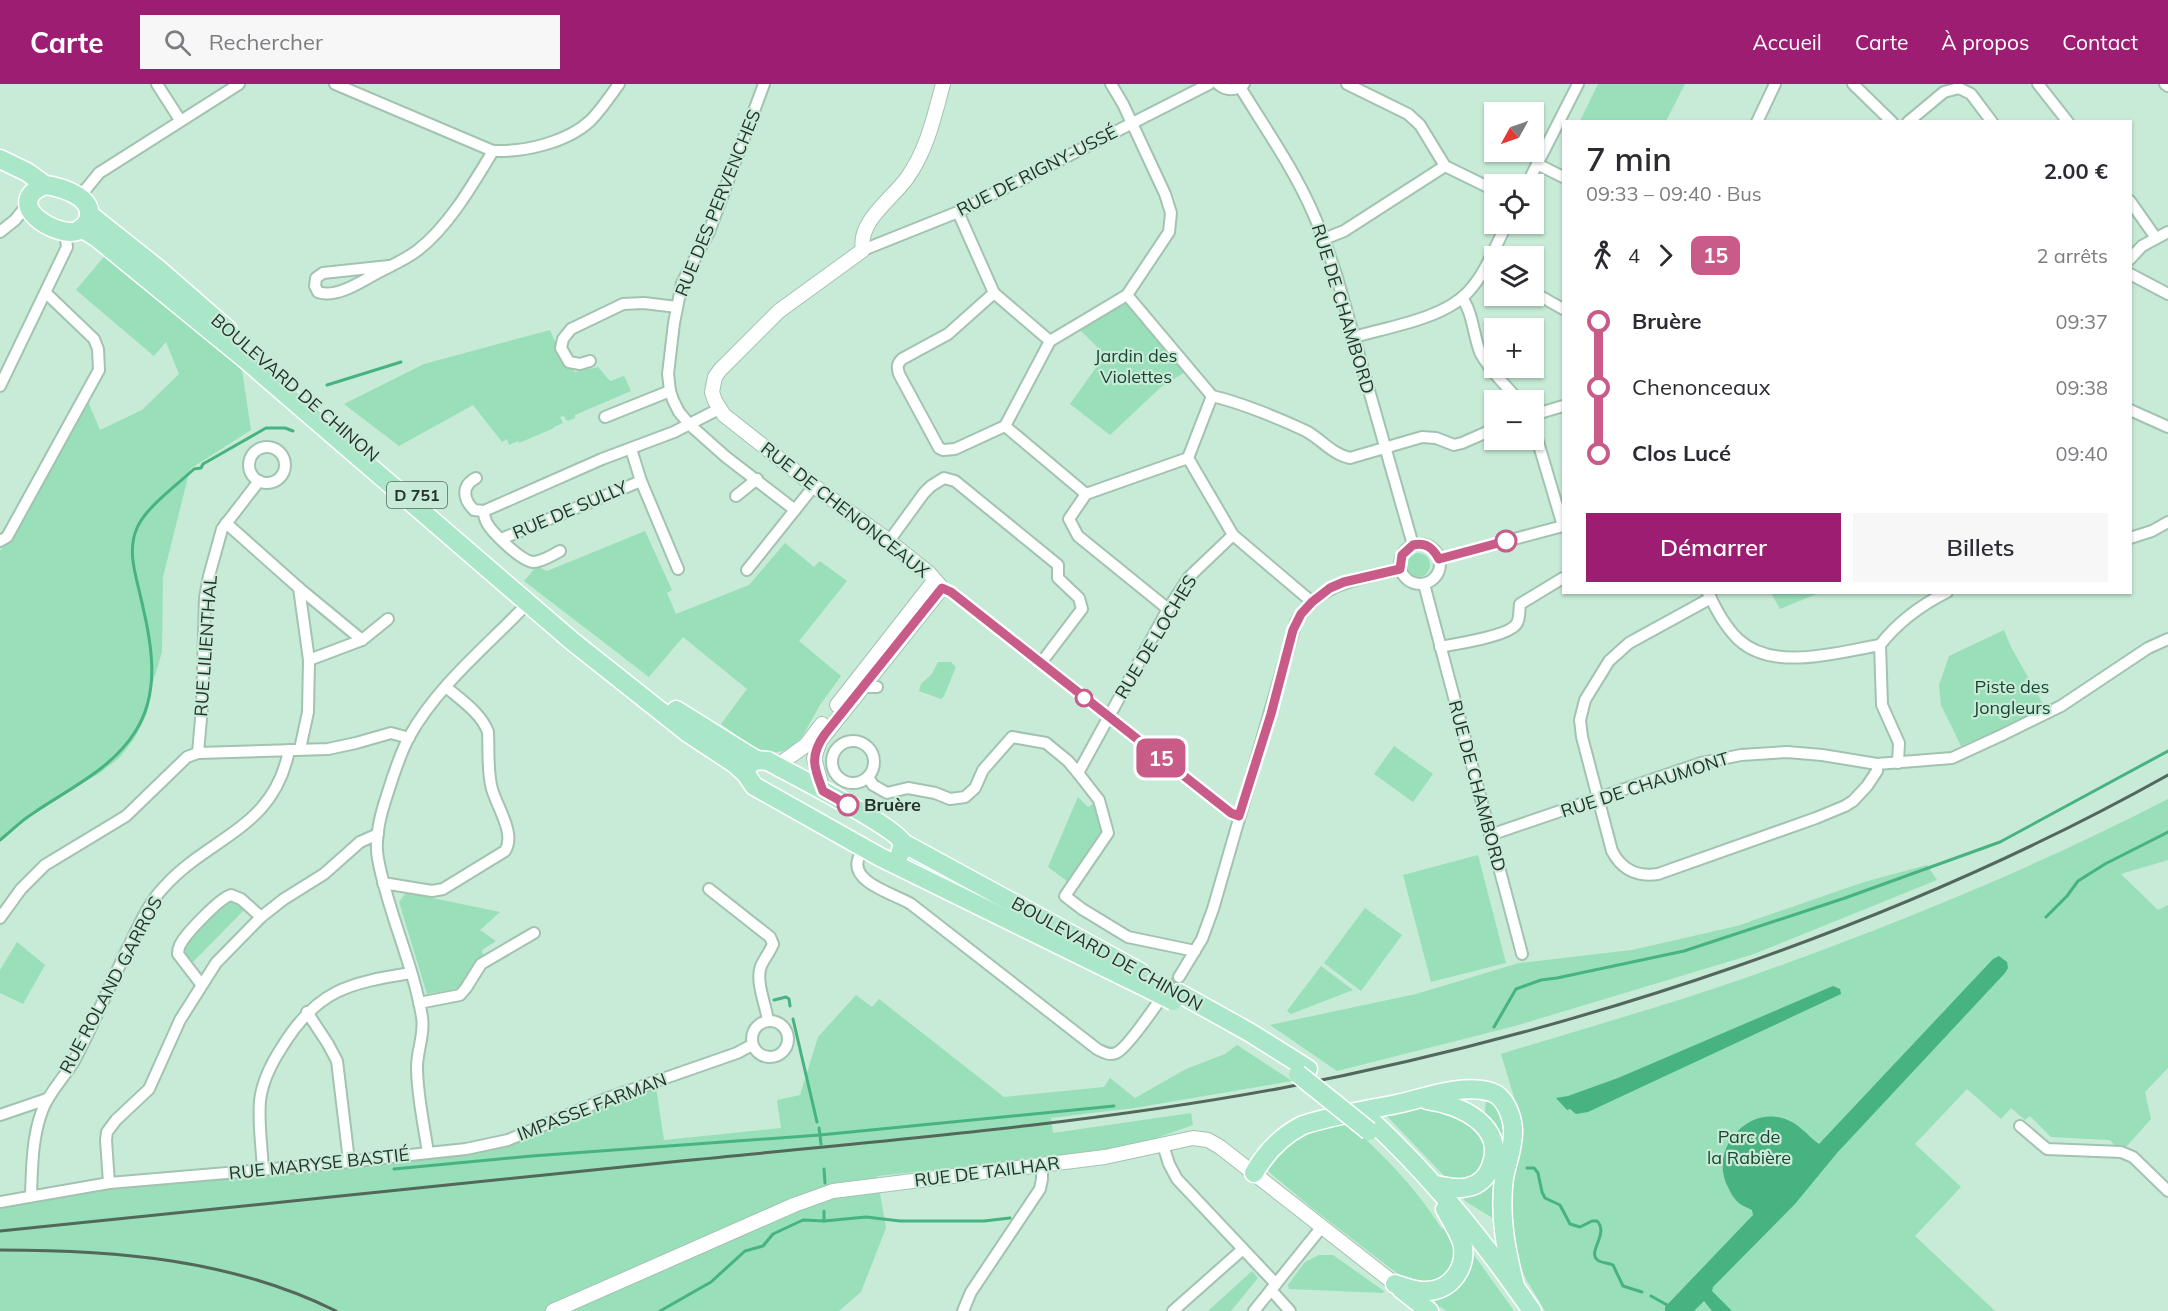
<!DOCTYPE html>
<html lang="fr">
<head>
<meta charset="utf-8">
<style>
	body { margin:0; font-family:Mulish,sans-serif; background:#f7f7f7; color:#2b2b33; height:100vh; display:flex; flex-direction:column; font-size:22px; white-space:nowrap }
	* { box-sizing:border-box; margin:0 }
	p { font-size:20px; color:#7c7c81 }
	.icon { flex:none; width:33px; height:33px; fill:none; stroke:currentColor; stroke-width:2; stroke-linecap:round; stroke-linejoin:round }
	.map { position:relative; flex:1; overflow:hidden }
	.side { position:absolute; left:1562px; top:36px; width:570px; height:474px; display:flex; flex-direction:column; background:#fff; border-radius:0px; box-shadow:0 2px 4px #0004 }
	.side>* { flex:none }
	.badge { padding:0 12px; border-radius:9px; font-size:21px; line-height:39px }
	.needle { width:39px; rotate:230deg }
	.fabs { position:absolute; left:1484px; top:18px; display:grid; gap:12px }
	.fabs a { display:grid; place-items:center; width:60px; height:60px; border-radius:0px; background:#fff; box-shadow:0 2px 4px #0004; font-size:30px }
	.map>.badge { position:absolute; translate:-50% -50%; box-shadow:0 0 0 3px #fff }
	.legs { display:flex; align-items:center; gap:9px; height:66px; padding:0 24px; font-size:20px }
	.legs p { margin-inline-start:auto }
	.overview { display:flex; align-items:center; justify-content:space-between; height:102px; padding:0 24px }
	h1 { font-size:33px; font-weight:600; line-height:45px }
	.action { display:flex; gap:12px; margin-top:auto; padding:12px 24px }
	.action a { flex:1; height:69px; border-radius:0px; background:#9c1d72; color:#fff; font-size:24px; font-weight:600; line-height:69px; text-align:center }
	.action a+a { background:#f7f7f7; color:#2b2b33 }
	ul { padding:0 24px; list-style:none }
	li { display:flex; align-items:center; gap:21px; height:66px; font-size:22px }
	li i { display:grid; place-items:center; width:9px; height:100%; margin:0 8px; background:currentColor }
	li i::after { content:''; width:15px; height:15px; margin:-8px; border:4px solid; border-radius:50%; background:#fff }
	li p { margin-inline-start:auto }
	li:first-child i { background:linear-gradient(#0000 50%,currentColor 0) }
	li:last-child i { background:linear-gradient(currentColor 50%,#0000 0) }
	header { display:flex; align-items:center; gap:36px; box-sizing:border-box; height:84px; padding:0 30px; background:#9c1d72; color:#fff }
	header strong { font-size:28px }
	nav { display:flex; gap:33px; margin-inline-start:auto; font-size:21px }
	.search { width:420px; height:54px; background:#f7f7f7; display:flex; align-items:center; gap:15px; box-sizing:border-box; padding:0 21px; border-radius:0px; color:#7c7c81; font-size:22px }
	.map>svg:first-child { display:block }
</style>
</head>
<body>
<header>
<strong>Carte</strong>
<div class="search"><svg class="icon" aria-label="search" viewBox="0 0 24 24"><circle cx="10" cy="10" r="6"/><path d="M15 15l6 6"/></svg>Rechercher</div>
<nav><a>Accueil</a><a>Carte</a><a>À propos</a><a>Contact</a></nav>
</header>
<div class="map">
<svg width="2168" height="1227" viewBox="0 0 2168 1227">
	<rect width="100%" height="100%" fill="#c8ebd7"/>
	<g fill="#99dfb9">
		<polygon points="1598,0 1685,0 1666,37 1580,37"/>
		<polygon points="107,169 242,286 251,346 190,385 163,493 162,568 153,598 148,626 143,638 134,655 120,673 100,689 33,727 0,758 0,467 85,310 100,346 142,326 179,290 166,258 154,272 76,206"/>
		<polygon points="1127,219 1185,288 1161,303 1110,351 1070,320 1105,271 1080,246"/>
		<polygon points="550,246 563,276 575,288 598,283 610,297 624,292 631,307 575,331 575,334 567,337 564,332 560,333 563,339 554,343 554,344 519,359 518,357 509,361 507,355 502,358 473,321 399,362 344,320 424,280"/>
		<polygon points="645,447 672,506 667,509 676,530 749,501 785,459 814,483 820,477 847,497 799,557 841,592 820,621 802,653 788,666 772,669 752,663 721,640 747,605 683,553 649,593 524,497 537,482 547,487"/>
		<circle cx="1418" cy="481" r="12"/>
		<polygon points="1771,509 1819,509 1780,525"/>
		<polygon points="2004,546 2011,563 2046,625 1961,662 1941,621 1939,601 1949,572"/>
		<polygon points="938,578 951,578 956,583 944,612 941,615 919,607 921,600 932,590"/>
		<polygon points="1394,662 1433,690 1413,718 1374,690"/>
		<polygon points="1078,713 1088,723 1099,716 1102,746 1067,797 1048,783"/>
		<path d="M2168 715V776L2121 790 2158 826 2168 821V984L2145 1008 2151 1035 2127 1062 2117 1064 2110 1056 2051 1053 2030 1032 2025 1036 2011 1024 2001 1035 1967 1005 1915 1060 1961 1103 1915 1152 1995 1227H1545L1526 1195 1517 1175 1507 1127 1519 1049 1517 1023 1501 970C1584 944 1669 921 1751 892 1894 841 2034 784 2168 715Z"/>
		<polygon points="1478,771 1506,879 1431,898 1403,791"/>
		<polygon points="1927,781 1937,796 1754,870 1515,942 1337,987 1270,941 1416,910 1519,879 1632,866 1737,842 1864,798"/>
		<polygon points="408,809 500,828 480,846 496,857 482,866 483,871 470,884 461,901 455,905 427,910 399,818 404,811"/>
		<polygon points="232,813 245,825 190,881 182,869 182,863"/>
		<polygon points="1365,824 1402,851 1361,907 1324,879"/>
		<polygon points="17,858 45,881 23,920 0,909 0,886"/>
		<polygon points="1321,882 1353,906 1291,930 1287,927"/>
		<polygon points="856,911 872,923 879,915 1004,1013 1104,1003 1110,994 1135,1014 1186,985 1225,970 1237,961 1292,997 1134,1024 1051,1034 1053,1049 1191,1029 1193,1041 1134,1062 1075,1071 877,1092 886,1144 861,1208 839,1227 0,1227 0,1118 109,1099 488,1062 655,997 664,1056 781,1044 777,1016 800,1011 818,953"/>
		<path d="M1487 1012 1508 1038 1494 1135 1465 1117 1458 1108 1486 1097C1486 1083 1483 1019 1487 1012Z"/>
		<polygon points="1436,1021 1475,1040 1489,1066 1479,1090 1464,1098 1446,1094 1384,1029 1412,1023"/>
		<path d="M1345 1036C1382 1069 1416 1104 1442 1145L1445 1144C1459 1167 1457 1171 1446 1194L1423 1201 1398 1190 1312 1124 1269 1088 1267 1080 1291 1055Z"/>
		<polygon points="1472,1169 1474,1171 1514,1227 1446,1227 1441,1223 1432,1225 1419,1213"/>
		<polygon points="1319,1171 1333,1171 1384,1207 1383,1209 1289,1205 1288,1201 1305,1178"/>
		<polygon points="1252,1187 1258,1194 1231,1227 1208,1227"/>
	</g>
	<g fill="#47b381">
		<path d="M1999 872 2007 878 2008 884 2005 889 1837 1069 1795 1120 1713 1203 1712 1207 1732 1227H1712L1704 1217 1694 1227H1665V1223L1753 1131 1752 1126C1748 1124 1743 1122 1740 1120 1735 1116 1731 1110 1729 1105 1706 1066 1750 1017 1790 1037 1801 1042 1809 1053 1819 1060L1993 875Z"/>
		<polygon points="1833,902 1840,905 1841,910 1588,1028 1576,1030 1570,1025 1567,1026 1556,1014 1568,1012 1618,994"/>
	</g>
	<g fill="none" stroke-linecap="round" stroke-linejoin="round">
		<g stroke="#47b381" stroke-width="3">
			<polyline points="327,301 401,278"/>
			<path d="M0 756C11 747 21 737 32 730 68 705 111 686 135 648 163 605 150 553 139 506 134 486 128 464 137 444 146 423 177 401 194 385L201 384 203 380 266 344H285L293 347"/>
			<polyline points="2046,833 2067,812 2078,797 2105,780 2168,748"/>
			<polyline points="774,916 786,913 789,915 790,922"/>
			<polyline points="793,935 817,1038"/>
			<polyline points="1494,943 1516,905 1541,896 1557,894 1684,867 1845,814 2000,758 2168,667"/>
			<polyline points="821,1060 820,1051 1114,1022"/>
			<path d="M1527 1084H1534L1538 1089 1542 1108 1545 1114 1560 1121 1570 1140 1580 1143 1592 1137H1597C1610 1150 1585 1169 1599 1177 1603 1179 1609 1179 1613 1181L1623 1202 1642 1208"/>
			<polyline points="394,1085 532,1072 820,1051 819,1044"/>
			<polyline points="824,1085 825,1099"/>
			<polyline points="824,1127 824,1137"/>
			<polyline points="1651,1212 1669,1222"/>
			<polyline points="660,1227 711,1198 745,1167 763,1162 773,1150 803,1136 824,1137 866,1133 900,1137 984,1137 1010,1134"/>
		</g>
		<polyline stroke="#a7c6b5" stroke-width="10" stroke-dasharray="10 5" stroke-linecap="butt" points="1161,915 1179,893"/>
		<defs>
			<g id="minor">
				<polyline points="157,0 180,36"/>
				<path d="M335 0 493 67C524 68 566 59 590 37 601 26 610 12 619 0"/>
				<polyline points="764,0 709,148 682,199 674,239 668,290 670,307 673,316 679,328 690,341 726,373 795,426"/>
				<path d="M1218 0C1226 7 1235 7 1244 0"/>
				<polyline points="1347,0 1408,30 1420,41 1445,82 1494,106"/>
				<polyline points="1853,0 1892,38"/>
				<polyline points="2038,0 2068,38"/>
				<polyline points="2165,0 2168,2"/>
				<path d="M1240 3C1265 44 1294 85 1313 129 1322 149 1329 170 1336 190L1413 461"/>
				<polyline points="1757,38 1775,0"/>
				<polyline points="1908,38 1944,8 1959,4 1971,10 1992,38"/>
				<polyline points="1537,80 1563,93"/>
				<polyline points="1527,100 1578,0"/>
				<polyline points="75,110 86,105 99,89 239,0"/>
				<polyline points="2130,117 2156,154"/>
				<polyline points="958,128 994,209 1050,257 1127,211 1169,148 1171,129 1165,110 1123,20 1111,0"/>
				<polyline points="0,148 15,136 28,120"/>
				<polyline points="1324,155 1344,147 1445,82"/>
				<polyline points="863,166 958,128 1209,0"/>
				<polyline points="2130,175 2142,162 2168,148"/>
				<path d="M389 182 323 189 316 194 315 202 318 208C334 214 356 201 370 193 385 184 404 177 418 166 449 142 473 100 493 67"/>
				<polyline points="2130,190 2168,210"/>
				<polyline points="1533,208 1563,225"/>
				<path d="M994 209 948 250 902 275C897 280 897 283 899 290L939 364 943 366 955 365 1005 342 1050 257"/>
				<polyline points="1127,211 1212,312"/>
				<path d="M1462 214C1473 229 1473 250 1480 268 1488 285 1506 301 1518 316"/>
				<path d="M1354 253C1388 243 1443 235 1468 208 1486 189 1495 162 1507 140"/>
				<polyline points="590,277 580,280 569,278 561,264 563,255 571,245 623,220 644,219 677,223"/>
				<polyline points="0,302 67,163 65,147"/>
				<polyline points="2130,326 2168,343"/>
				<polyline points="1533,331 1563,322"/>
				<polyline points="605,333 670,307"/>
				<polyline points="1533,341 1563,442"/>
				<polyline points="1005,342 1086,410"/>
				<circle cx="267" cy="381" r="18"/>
				<path d="M476 394C461 402 463 415 474 426L484 427"/>
				<polyline points="641,397 678,485"/>
				<polyline points="736,412 757,395"/>
				<polyline points="226,439 299,504 309,576 308,628 300,665"/>
				<polyline points="2130,454 2152,447 2168,438"/>
				<polyline points="501,455 641,397 631,365"/>
				<polyline points="0,457 7,453 99,286 98,265 94,255 46,209"/>
				<polyline points="889,457 924,409 931,402 944,394 955,397 1058,481 1058,494 1079,514 1082,525 1041,579"/>
				<circle cx="1420" cy="480" r="20"/>
				<path d="M560 467C552 471 542 478 533 478 521 477 490 447 486 437 484 433 484 430 484 427L602 375 674 348 719 325"/>
				<polyline points="1439,475 1563,442"/>
				<polyline points="747,486 814,402"/>
				<polyline points="1424,500 1522,870"/>
				<polyline points="299,504 362,556"/>
				<polyline points="942,504 951,508 1231,729 1239,732"/>
				<path d="M1708 509C1716 525 1725 543 1739 556 1774 588 1838 568 1880 561"/>
				<path d="M1711 514 1629 559 1609 577 1585 616 1580 636 1582 653 1612 767C1622 786 1637 793 1658 790L1816 734 1845 722 1853 717 1867 702 1877 687V680"/>
				<path d="M1312 518 1233 451 1188 374 1212 312C1239 318 1281 335 1306 347 1321 355 1333 371 1350 374L1422 353 1436 354 1454 361 1462 359 1494 345"/>
				<polyline points="1168,525 1078,452 1069,435 1086,410 1188,374"/>
				<path d="M1440 563C1455 560 1511 552 1517 539 1520 534 1519 526 1520 520L1563 494"/>
				<polyline points="309,576 362,556 388,535"/>
				<polyline points="863,603 877,603"/>
				<circle cx="853" cy="678" r="21"/>
				<polyline points="198,669 202,623 205,514 209,492 222,445 259,397"/>
				<path d="M1898 679 1899 659 1882 621 1880 561C1898 538 1921 521 1947 508"/>
				<polyline points="1078,689 1099,716 1108,749 1065,812 1082,825 1128,853 1195,867"/>
				<polyline points="868,693 873,701 887,709 908,704 935,709 950,715 965,713 975,704 983,686 1012,653 1046,659 1068,677 1078,689 1168,525 1189,493 1233,451"/>
				<polyline points="1490,751 1701,679 1741,671 1787,668 1822,671 1877,680 1952,674 2002,651 2061,622 2148,564 2168,555"/>
				<path d="M865 763C862 767 859 772 858 776 851 799 897 811 911 820L1097 965C1103 968 1109 972 1116 969 1125 966 1150 930 1157 920"/>
				<path d="M383 799 432 807 443 805 505 767C516 750 497 723 492 705 487 687 489 666 488 648 481 629 461 616 446 603"/>
				<path d="M709 805 770 853 773 860C770 868 764 875 761 882 755 897 766 921 768 937"/>
				<polyline points="0,834 21,805 45,781 126,732 187,673 198,669 328,665 356,659 391,649 409,654"/>
				<path d="M1179 893 1202 855 1213 825 1296 538C1320 498 1359 495 1400 485"/>
				<path d="M201 900 178 870C178 866 178 865 180 861 186 849 220 814 231 811L241 815 261 833"/>
				<polyline points="419,919 460,911 466,904 481,880 534,849"/>
				<polyline points="307,928 328,960 337,977 349,1077"/>
				<circle cx="770" cy="955" r="18"/>
				<polyline points="0,1031 47,1015"/>
				<polyline points="2020,1042 2047,1065 2121,1068 2133,1073 2168,1107"/>
				<polyline points="1163,1061 1169,1080 1177,1095 1276,1200"/>
				<polyline points="428,1069 466,1065 508,1056 608,1014 737,969 752,961"/>
				<path d="M263 1086C262 1064 258 1040 260 1017 262 997 271 980 282 963 317 906 348 899 411 889"/>
				<polyline points="109,1099 106,1056 107,1048 116,1036 149,1005 180,936 216,879 261,833 284,815 324,790 360,758 378,750"/>
				<path d="M31 1112C32 1083 32 1054 42 1027 49 1008 64 994 74 977 94 940 110 900 129 862 139 841 148 820 164 803 210 752 274 745 289 666"/>
				<path d="M0 1118 109 1099 331 1080 428 1069C424 1041 417 1011 417 983 417 966 425 950 422 933 413 879 388 829 378 775 374 753 381 729 388 708 394 689 400 670 409 653 438 601 487 562 527 520"/>
				<polyline points="1271,1206 1290,1227"/>
				<polyline points="963,1227 971,1208 1040,1105 1042,1095 1042,1082"/>
				<polyline points="1173,1227 1243,1165"/>
				<polyline points="1254,1227 1321,1144"/>
			</g>
			<g id="tertiary">
				<polyline points="837,621 934,497"/>
				<polyline points="777,682 806,661 822,640"/>
				<path d="M823 707 814 674 820 657 942 504 929 489 885 454 814 402 724 331 715 317 712 308 715 293 720 286 779 227 863 166C857 138 892 115 907 94 927 66 934 33 943 0"/>
				<polyline points="553,1227 794,1121 833,1107 1105,1073 1193,1054 1208,1056 1220,1063 1395,1200"/>
			</g>
			<g id="primary">
				<polyline points="0,75 27,88 45,101"/>
				<path d="M45 101C60 103 93 112 89 133 87 139 83 145 77 147 57 154 0 120 45 101Z"/>
				<polyline points="89,130 157,184 228,246"/>
				<polyline points="81,144 96,153 245,275 572,557 688,649 735,680 746,690 754,702 880,773 1151,906"/>
				<polyline points="676,626 756,676"/>
				<path d="M747 683 756 676 768 677C791 690 895 742 903 759L900 770"/>
				<polyline points="903,759 1140,888"/>
				<polyline points="1179,909 1249,948 1308,985"/>
				<path d="M1427 1016C1459 1020 1507 1042 1491 1082 1487 1093 1479 1101 1468 1103 1458 1106 1446 1103 1436 1101"/>
				<path d="M1376 1041C1436 1098 1486 1160 1532 1227"/>
				<path d="M1254 1089C1266 1068 1281 1052 1303 1041 1334 1031 1366 1026 1397 1020 1425 1014 1462 999 1491 1008 1505 1012 1512 1032 1513 1045 1514 1062 1507 1078 1504 1094 1499 1132 1506 1166 1515 1202"/>
				<path d="M1395 1200C1405 1203 1416 1208 1426 1207 1452 1207 1468 1182 1462 1158 1458 1147 1451 1136 1445 1125"/>
				<polyline points="1401,1205 1429,1227"/>
			</g>
		</defs>
		<use href="#minor" stroke="#a2c3b0" stroke-width="14"/>
		<use href="#tertiary" stroke="#a2c3b0" stroke-width="16"/>
		<use href="#primary" stroke="#fff" stroke-width="21"/>
		<use href="#minor" stroke="#fff" stroke-width="10"/>
		<use href="#tertiary" stroke="#fff" stroke-width="14"/>
		<use href="#primary" stroke="#aae7c9" stroke-width="18"/>
		<g stroke="#53675b" stroke-width="3">
			<path d="M0 1147C227 1124 454 1100 681 1077 882 1057 1084 1041 1282 1004 1583 946 1900 841 2168 691"/>
			<path d="M0 1166C115 1166 231 1175 336 1227"/>
		</g>
		<defs>
			<g id="primary-bridge">
				<polyline points="1151,906 1173,917"/>
				<polyline points="1298,990 1369,1047"/>
			</g>
		</defs>
		<use href="#primary-bridge" stroke="#fff" stroke-width="21" stroke-linecap="butt"/>
		<use href="#primary-bridge" stroke="#aae7c9" stroke-width="18"/>
	</g>
	<g fill="none" stroke-linecap="round" stroke-linejoin="round">
		<defs>
			<path id="line-1" d="M848 721 823 707C814 684 809 672 825 650L942 504 951 508 1231 729 1239 732 1271 630 1293 546 1301 530 1312 518 1330 504 1344 498 1400 485 1402 471 1413 461C1426 458 1433 464 1439 475L1506 457"/>
		</defs>
		<use href="#line-1" stroke="#fff" stroke-width="14"/>
		<use href="#line-1" stroke="#c95b89" stroke-width="9"/>
	</g>
	<g fill="#fff" stroke="#c95b89" stroke-width="3">
		<circle cx="1506" cy="457" r="10"/>
		<circle cx="1084" cy="614" r="8"/>
		<circle cx="848" cy="721" r="10"/>
	</g>
	<g text-anchor="middle" stroke-width="4.5" stroke-linejoin="round" paint-order="stroke">
		<rect fill="#c8ebd7" stroke="#566a5f" stroke-width="1.5" x="387" y="398" width="60" height="26" rx="4.5"/>
		<g font-size="16" font-weight="bold" fill="#25332b">
			<text x="417" y="417">D 751</text>
		</g>
		<g font-size="18" fill="#25332b" stroke="#c8ebd7">
			<text transform="translate(1037 87) rotate(-27)" y="6">RUE DE RIGNY-USSÉ</text>
			<text transform="translate(718 119) rotate(-68)" y="6">RUE DES PERVENCHES</text>
			<text transform="translate(1343 225) rotate(73)" y="6">RUE DE CHAMBORD</text>
			<text transform="translate(295 304) rotate(41)" y="6">BOULEVARD DE CHINON</text>
			<text transform="translate(570 426) rotate(-23)" y="6">RUE DE SULLY</text>
			<text transform="translate(845 426) rotate(38)" y="6">RUE DE CHENONCEAUX</text>
			<text transform="translate(1156 553) rotate(-59)" y="6">RUE DE LOCHES</text>
			<text transform="translate(206 562) rotate(-86)" y="6">RUE LILIENTHAL</text>
			<text transform="translate(1645 701) rotate(-18)" y="6">RUE DE CHAUMONT</text>
			<text transform="translate(1477 702) rotate(75)" y="6">RUE DE CHAMBORD</text>
			<text transform="translate(1107 870) rotate(29)" y="6">BOULEVARD DE CHINON</text>
			<text transform="translate(111 901) rotate(-62)" y="6">RUE ROLAND GARROS</text>
			<text transform="translate(592 1023) rotate(-21)" y="6">IMPASSE FARMAN</text>
			<text transform="translate(319 1080) rotate(-6)" y="6">RUE MARYSE BASTIÉ</text>
			<text transform="translate(987 1088) rotate(-7)" y="6">RUE DE TAILHAR</text>
		</g>
		<g font-size="18" fill="#1a4732" stroke="#c8ebd7">
			<text x="1136" y="278">Jardin des<tspan x="1136" dy="21">Violettes</tspan></text>
			<text x="2012" y="609">Piste des<tspan x="2012" dy="21">Jongleurs</tspan></text>
			<text x="1749" y="1059">Parc de<tspan x="1749" dy="21">la Rabière</tspan></text>
		</g>
		<g font-size="18" font-weight="bold" fill="#25332b" stroke="#c8ebd7" text-anchor="start">
			<text x="864" y="727">Bruère</text>
		</g>
	</g>
</svg>
<div class="fabs">
<a><svg class="needle" viewBox="-14 -14 28 28"><path d="M0-13l5 13h-10z" fill="#e53935"/><path d="M0 13l5-13h-10z" fill="#7c7c81"/></svg></a>
<a><svg class="icon" aria-label="locate" viewBox="0 0 24 24"><circle cx="12" cy="12" r="6"/><path d="M12 2v4M12 18v4M2 12h4M18 12h4"/></svg></a>
<a><svg class="icon" aria-label="layers" viewBox="0 0 24 24"><path d="M12 4l9 5-9 5-9-5zM3 14l9 5 9-5"/></svg></a>
<a>+</a>
<a>−</a>
</div>
<b class="badge" style="left:1161px;top:674px;background:#c95b89;color:#fff">15</b>
<section class="side">
<div class="overview"><div><h1>7 min</h1><p>09:33 – 09:40 · Bus</p></div><b>2.00 €</b></div>
<div class="legs"><svg class="icon" aria-label="walk" viewBox="0 0 24 24"><circle cx="13" cy="4" r="2"/><path d="M13 8l-2 6 4 7M11 14l-3 7M7 12l3-4h3l4 4"/></svg>4<svg class="icon" aria-label="forward" viewBox="0 0 24 24"><path d="M9 5l7 7-7 7"/></svg><b class="badge" style="background:#c95b89;color:#fff">15</b><p>2 arrêts</p></div>
<ul>
<li><i style="color:#c95b89"></i><b>Bruère</b><p>09:37</p></li>
<li><i style="color:#c95b89"></i><span>Chenonceaux</span><p>09:38</p></li>
<li><i style="color:#c95b89"></i><b>Clos Lucé</b><p>09:40</p></li>
</ul>
<div class="action"><a>Démarrer</a><a>Billets</a></div>
</section>
</div>
</body>
</html>
